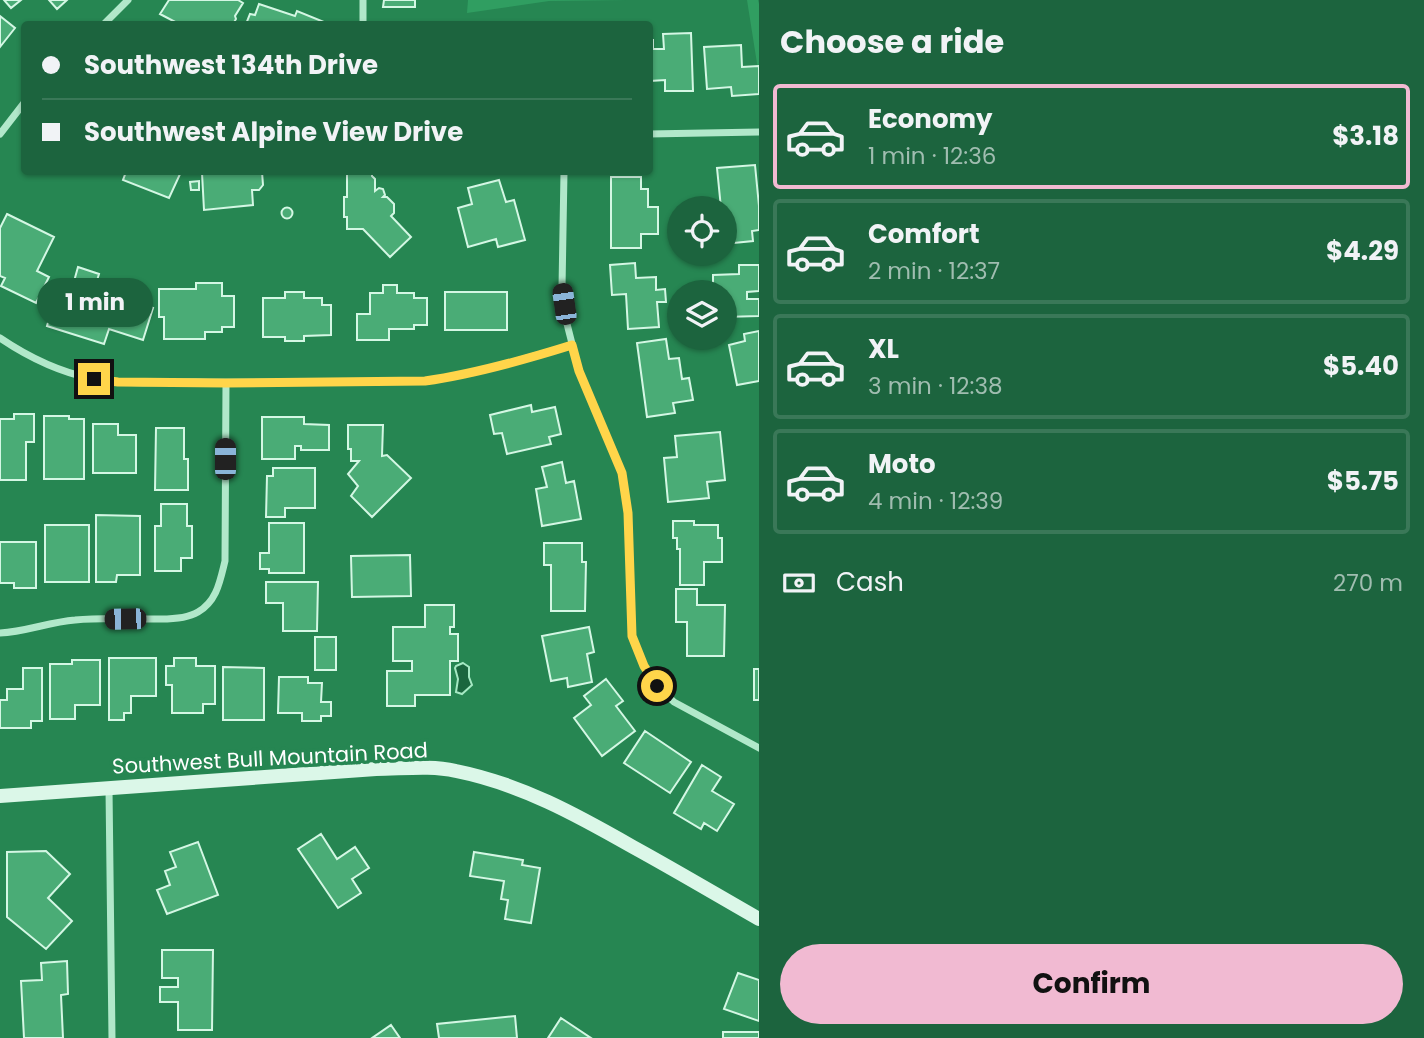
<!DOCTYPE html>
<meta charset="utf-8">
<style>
:root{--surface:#1c643e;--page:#256a45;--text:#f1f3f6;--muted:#a0bdb0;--line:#3a7858;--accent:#f1bad2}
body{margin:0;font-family:Poppins,sans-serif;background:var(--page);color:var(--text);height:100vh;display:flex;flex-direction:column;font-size:26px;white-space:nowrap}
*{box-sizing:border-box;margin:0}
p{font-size:23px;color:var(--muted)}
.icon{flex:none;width:38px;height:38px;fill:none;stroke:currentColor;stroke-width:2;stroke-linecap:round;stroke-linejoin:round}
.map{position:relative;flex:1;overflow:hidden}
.drawer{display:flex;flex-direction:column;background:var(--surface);width:665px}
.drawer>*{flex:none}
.guide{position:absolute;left:21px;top:21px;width:632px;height:154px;border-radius:7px;box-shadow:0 2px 5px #0004;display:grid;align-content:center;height:154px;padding:0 21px;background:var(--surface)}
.tools{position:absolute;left:667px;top:196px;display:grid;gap:14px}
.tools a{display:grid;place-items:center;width:70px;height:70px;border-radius:50%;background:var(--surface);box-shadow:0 2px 5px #0004;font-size:35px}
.end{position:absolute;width:32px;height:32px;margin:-16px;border:9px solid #ffd54a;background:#111;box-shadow:0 0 0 4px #111}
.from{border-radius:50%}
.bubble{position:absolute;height:49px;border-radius:24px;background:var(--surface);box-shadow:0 2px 5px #0004;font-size:23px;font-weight:700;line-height:49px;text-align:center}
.car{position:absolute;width:21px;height:42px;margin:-21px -10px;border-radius:9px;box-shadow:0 0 5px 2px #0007;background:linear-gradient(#222 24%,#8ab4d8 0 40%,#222 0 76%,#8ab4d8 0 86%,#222 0)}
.guide b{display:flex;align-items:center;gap:24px;height:66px;font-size:26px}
.guide b+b{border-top:2px solid var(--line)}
.guide i{width:18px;height:18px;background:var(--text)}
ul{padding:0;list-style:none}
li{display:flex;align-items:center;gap:21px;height:105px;margin:0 14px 10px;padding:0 7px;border:4px solid var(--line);border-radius:7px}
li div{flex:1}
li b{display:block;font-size:26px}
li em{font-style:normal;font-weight:700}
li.active{border-color:var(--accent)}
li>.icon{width:63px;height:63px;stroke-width:1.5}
h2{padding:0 21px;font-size:32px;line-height:84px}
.pay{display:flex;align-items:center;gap:18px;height:77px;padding:0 21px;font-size:26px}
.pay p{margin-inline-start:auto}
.primary-button{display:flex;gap:14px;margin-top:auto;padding:14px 21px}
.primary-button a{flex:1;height:80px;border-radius:42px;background:var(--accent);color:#111;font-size:28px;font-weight:700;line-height:80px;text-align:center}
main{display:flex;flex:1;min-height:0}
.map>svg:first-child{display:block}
.green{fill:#309e61}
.water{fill:#1a663e;stroke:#a5e9c3;stroke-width:2}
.building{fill:#4aac76;stroke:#d4f7e4;stroke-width:2}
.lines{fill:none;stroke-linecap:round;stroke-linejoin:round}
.minor{stroke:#b1e8ca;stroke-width:7}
.secondary{stroke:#dbf7e8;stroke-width:14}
.route{stroke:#ffd54a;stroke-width:9}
.labels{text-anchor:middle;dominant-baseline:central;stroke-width:7;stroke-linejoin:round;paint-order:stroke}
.street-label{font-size:21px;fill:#fff;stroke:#268652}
</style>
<main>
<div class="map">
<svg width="759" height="1038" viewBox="0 0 759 1038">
<rect width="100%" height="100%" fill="#268652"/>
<path class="green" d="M468 0H627L549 1 467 13Z
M747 0H758L759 4V76Z"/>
<path class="water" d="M463 663 469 667V677L472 685 462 694 456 692 458 679 455 668 456 666Z"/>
<path class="building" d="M4 0H21L11 8Z
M49 0H67L57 9Z
M169 0H238L243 3 235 16 236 19 233 24H195L192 23 191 24H179L160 14Z
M384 0H415V7H383Z
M259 4 295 16 297 11 324 22 323 24H246L250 14 255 15Z
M0 16 15 28 0 47Z
M691 33 693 91H665V80L650 81 649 95V40H653V49H664L663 34Z
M741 45 742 67 759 66V94L732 96 731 87 707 89 704 47Z
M755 165 759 206V230L752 231 753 241 724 244V208H721L717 168Z
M126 172H181L169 198 123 180Z
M225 172H262L263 185 259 190H252L253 205 204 210 202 173Z
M347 172H372V176L375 179V191L379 188 383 189 385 195 383 197H387L394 204V213L391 216 411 237 390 257 363 229H347V217H344V197H347Z
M611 177H641V189H648V207H658V234H641V248H611Z
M499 180 506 202 514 200 525 240 498 247 496 239 468 247 458 208 472 204 468 188Z
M199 181V190H191L190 182Z
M281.5 213a5.5 5.5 0 1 1 11 0a5.5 5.5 0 1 1-11 0Z
M7 214 54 237 37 271 49 277 36 303 1 286 5 278 0 276V228Z
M635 263 636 278 656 277V290L665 289 666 302H657L659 327 628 329 626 294 612 295 610 265Z
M739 265H759V291L747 292V299H759V316L724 317V292H709V284H713V275L739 274Z
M78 267 99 274 93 294 104 297 109 283 123 287 120 297 153 308 143 340 109 329 104 344 47 326 58 288 71 292Z
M196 283H222V296H234V327H222V332H205V339H164V317H159V289H196Z
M383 285H397V293H414V298H427V325H414V329H389V340H357V314H370V293H383Z
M285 292H304V298H322V305H331V335L304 336V341H285V337H263V298H285Z
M445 292H507V330H445Z
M759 331V381L737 385 729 345 745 341 744 334Z
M666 339 669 359 679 358 682 379 689 378 693 400 673 403 675 413 647 417 637 343Z
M531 405 532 412 555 407 561 434 549 437 551 444 507 454 502 433 494 434 490 415Z
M14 414H34V442H26V480H0V419H14Z
M44 416H69V419H84V479H44Z
M262 417H304V424L329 425V450H301V446H295V459H262Z
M93 424H118V435H136V473H93Z
M348 425H383L382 456 387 455 411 478 372 517 351 496 358 486 348 474 359 461H351V449H348Z
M156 428H184V459H188V490H155Z
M720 432 725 480 707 482 709 498 668 502 664 458 677 457 675 436Z
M562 462 566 483 574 481 581 519 542 526 536 489 547 487 542 467Z
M273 468H315V508H285V517H266L267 476H273Z
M161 504H187V526H192V558H181V571H155V526H161Z
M96 515 140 516V575H117L116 582H96Z
M673 521H694V525H718V538H722V562H704V585H680V549H677V538H673Z
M269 523H304V573H269V569H260V553H269Z
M45 525H89V582H45Z
M0 542H36V588H14V583H0Z
M544 543H582V562H586L585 611H551V565H544Z
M410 555 411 596 352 597 351 556Z
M266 582H318L317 631H283V603H266Z
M676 589H697V605H725L724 656H687V622H676Z
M425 605H454V627H450V634H458V661H450V695H415V706H387V671H412V661H393V627H425Z
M589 627 594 652 587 654 592 682 568 687 567 678 551 681 542 636Z
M315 637H336V670H315Z
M109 658H156V696H131V713H124V720H109Z
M174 658H196V666H215V704H203V713H172V685H166V666H174Z
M72 660H100V705H75V719H50V664H72Z
M223 667 264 668V720H223Z
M23 668H42V721H31V728H0V700H7V689H23Z
M754 669H759V700H754Z
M279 677H308V683H322L321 702H331V716H321V721H302V713H278Z
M606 679 623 701 616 706 635 731 602 756 574 718 591 705 584 696Z
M645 731 691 762 670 793 624 763Z
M702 765 721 777 712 791 734 804 717 831 704 823 701 829 674 813Z
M321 834 337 859 355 847 369 868 352 879 361 893 338 908 298 849Z
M198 842 218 895 167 914 157 890 170 885 165 871 176 867 170 852Z
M46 851 70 874 48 898 72 921 46 949 7 917V852Z
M474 852 523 860 522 865 540 868 531 923 505 919 508 900 501 899 504 881 470 876Z
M162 950H213L212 1030H178V1002H160V987H178V978H162Z
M67 961 68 994 61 995 63 1038H24L21 981 42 980 41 963Z
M738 973 759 980V1021L724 1009Z
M515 1016 517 1038H439L437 1024Z
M561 1018 591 1038H548Z
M391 1025 400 1038H372Z
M723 1032H759V1038H723Z"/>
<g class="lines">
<path class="minor" d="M363 0V24
M104 24 128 0
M0 134 24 103
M649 134 759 132
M564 172 562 288 566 320 579 371 622 473 628 513 632 636 644 666 657 686 674 702 759 748
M0 338C28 357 59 372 93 379 126 385 161 382 195 382 272 383 349 382 425 381 475 374 524 359 572 345
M0 633C25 632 49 622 75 620 103 617 133 619 161 619 173 619 188 618 198 612 217 601 220 581 225 561L226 383
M109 789 112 1038"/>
<path class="secondary" d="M0 796 376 769C402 769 430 765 456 771 521 784 577 815 633 847 675 870 717 895 759 919"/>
</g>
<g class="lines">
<path class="route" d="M94 379 118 382 226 383 425 381C475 374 524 360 572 345L579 371 622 473 628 513 632 636 644 666 657 686"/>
</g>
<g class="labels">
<g class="street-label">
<text transform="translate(270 758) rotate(-3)">Southwest Bull Mountain Road</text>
</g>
</g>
</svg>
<div class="tools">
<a><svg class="icon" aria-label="locate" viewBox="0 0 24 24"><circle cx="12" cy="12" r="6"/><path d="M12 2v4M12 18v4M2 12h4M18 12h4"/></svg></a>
<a><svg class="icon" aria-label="layers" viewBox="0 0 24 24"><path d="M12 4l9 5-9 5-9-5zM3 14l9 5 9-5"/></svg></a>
</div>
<i class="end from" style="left:657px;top:686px"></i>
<i class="end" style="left:94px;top:379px"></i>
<div class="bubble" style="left:37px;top:278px;width:116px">1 min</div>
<i class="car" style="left:564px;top:304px;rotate:352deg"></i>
<i class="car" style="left:225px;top:459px;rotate:0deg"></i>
<i class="car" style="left:125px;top:619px;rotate:269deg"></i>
<div class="guide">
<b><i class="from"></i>Southwest 134th Drive</b>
<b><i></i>Southwest Alpine View Drive</b>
</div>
</div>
<section class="drawer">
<h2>Choose a ride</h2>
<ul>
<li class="active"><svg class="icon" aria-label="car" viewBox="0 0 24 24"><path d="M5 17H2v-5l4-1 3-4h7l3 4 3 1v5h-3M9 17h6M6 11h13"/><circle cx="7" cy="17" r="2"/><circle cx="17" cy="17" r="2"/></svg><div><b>Economy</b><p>1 min · 12:36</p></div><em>$3.18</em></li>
<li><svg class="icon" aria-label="car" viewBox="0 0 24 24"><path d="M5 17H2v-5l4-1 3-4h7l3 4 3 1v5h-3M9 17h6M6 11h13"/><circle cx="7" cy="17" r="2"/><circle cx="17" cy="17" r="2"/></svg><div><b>Comfort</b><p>2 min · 12:37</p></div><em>$4.29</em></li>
<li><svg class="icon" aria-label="car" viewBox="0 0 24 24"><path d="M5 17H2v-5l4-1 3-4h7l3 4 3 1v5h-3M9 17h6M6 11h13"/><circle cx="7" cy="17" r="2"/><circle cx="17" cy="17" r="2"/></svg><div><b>XL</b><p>3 min · 12:38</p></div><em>$5.40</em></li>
<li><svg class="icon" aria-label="car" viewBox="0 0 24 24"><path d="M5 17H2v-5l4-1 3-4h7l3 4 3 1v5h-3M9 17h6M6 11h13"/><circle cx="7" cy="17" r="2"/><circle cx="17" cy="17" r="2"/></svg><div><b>Moto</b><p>4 min · 12:39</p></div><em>$5.75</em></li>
</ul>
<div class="pay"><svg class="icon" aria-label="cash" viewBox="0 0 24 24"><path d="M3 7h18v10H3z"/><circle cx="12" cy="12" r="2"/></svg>Cash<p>270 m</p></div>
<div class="primary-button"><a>Confirm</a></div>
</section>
</main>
